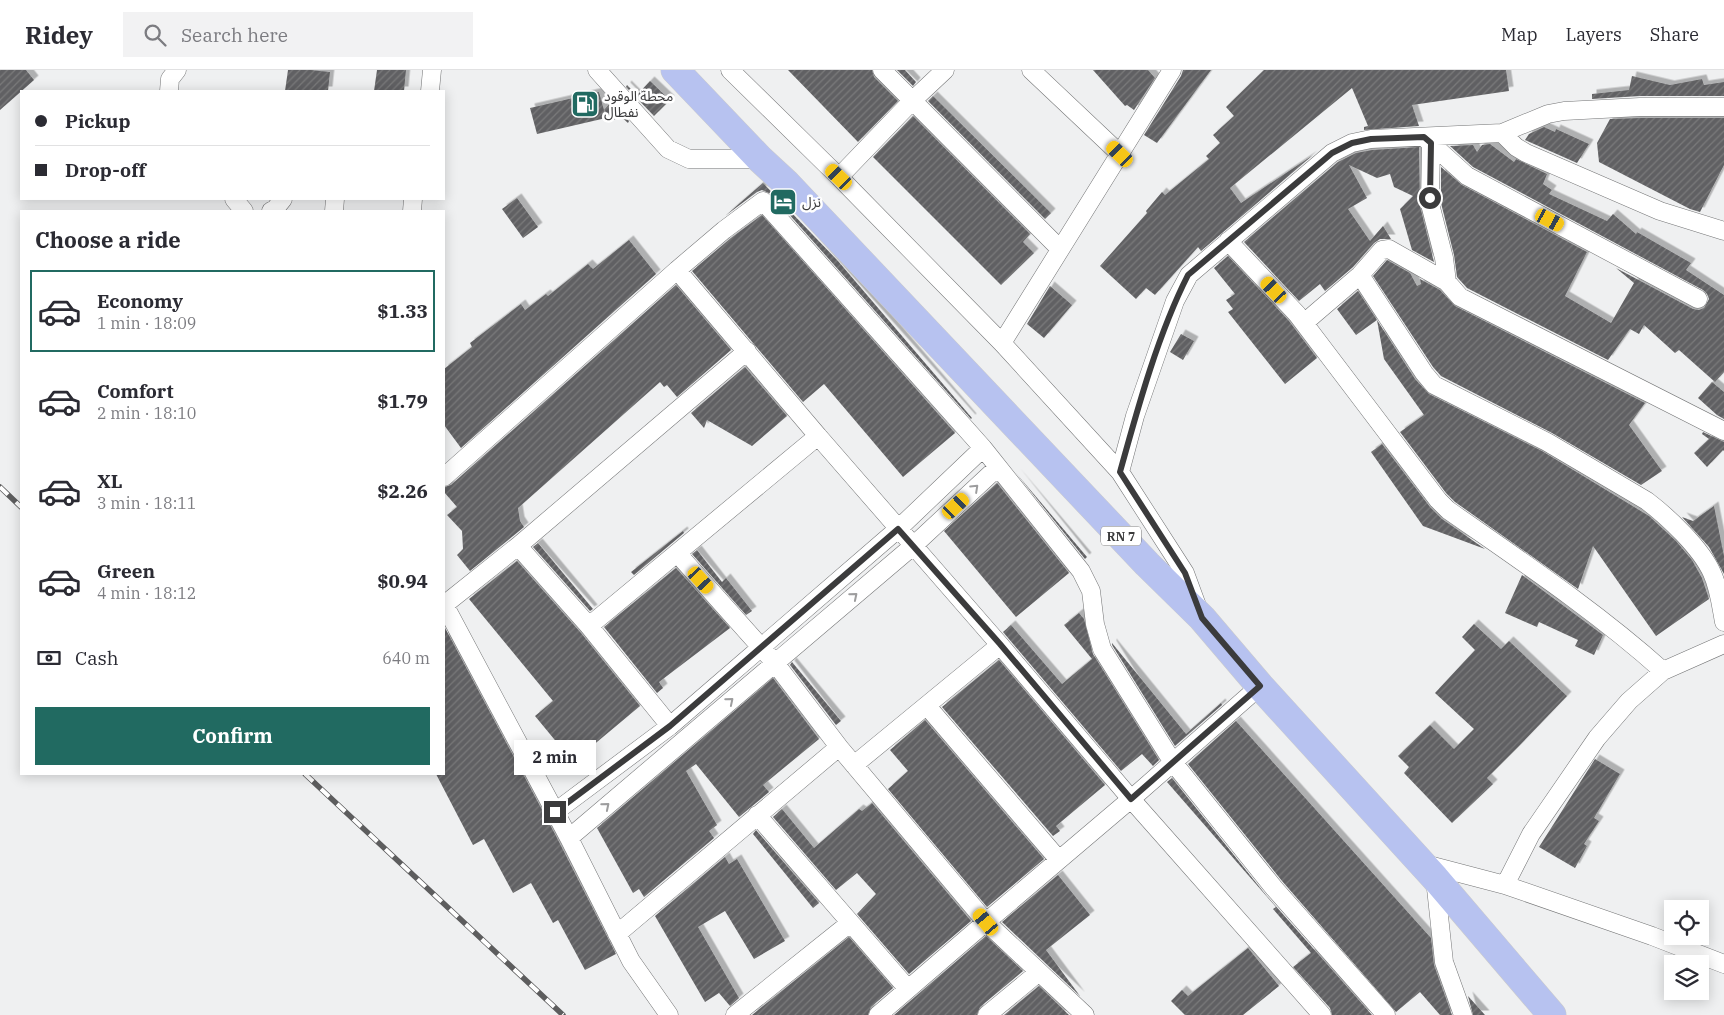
<!DOCTYPE html>
<meta charset="utf-8">
<style>
:root{--surface:#fff;--page:#f2f2f3;--text:#2b2b33;--muted:#7c7c81;--line:#e1e1e2;--accent:#216a61}
body{margin:0;font-family:"IBM Plex Serif","Noto Sans Arabic",serif;background:var(--page);color:var(--text);height:100vh;display:flex;flex-direction:column;font-size:19px;white-space:nowrap}
*{box-sizing:border-box;margin:0}
p{font-size:16px;color:var(--muted)}
.icon{flex:none;width:28px;height:28px;fill:none;stroke:currentColor;stroke-width:2;stroke-linecap:round;stroke-linejoin:round}
.map{position:relative;flex:1;overflow:hidden}
.side{position:absolute;left:20px;top:140px;width:425px;height:565px;display:flex;flex-direction:column;background:var(--surface);border-radius:0px;box-shadow:0 2px 12px #0003}
.side>*{flex:none}
.hud{position:absolute;left:20px;top:20px;width:425px;height:110px;border-radius:0px;box-shadow:0 2px 12px #0003;display:grid;align-content:center;height:110px;padding:0 15px;background:var(--surface)}
.fabs{position:absolute;left:1664px;top:830px;display:grid;gap:10px}
.fabs a{display:grid;place-items:center;width:45px;height:45px;border-radius:0px;background:var(--surface);box-shadow:0 2px 12px #0003;font-size:25px}
.end{position:absolute;width:22px;height:22px;margin:-11px;border:6px solid #3b3b3c;background:#fff;box-shadow:0 0 0 2px #fff}
.from{border-radius:50%}
.bubble{position:absolute;height:35px;border-radius:0px;background:var(--surface);box-shadow:0 2px 12px #0003;font-size:16px;font-weight:700;line-height:35px;text-align:center}
.car{position:absolute;width:15px;height:30px;margin:-15px -8px;border-radius:6px;box-shadow:0 0 4px 1px #0007;background:linear-gradient(#f5c518 24%,#345 0 40%,#f5c518 0 76%,#345 0 86%,#f5c518 0)}
.hud b{display:flex;align-items:center;gap:18px;height:48px;font-size:19px}
.hud b+b{border-top:1px solid var(--line)}
.hud i{width:12px;height:12px;background:var(--text)}
ul{padding:0;list-style:none}
li{display:flex;align-items:center;gap:15px;height:82px;margin:0 10px 8px;padding:0 5px;border:2px solid transparent;border-radius:0px}
li div{flex:1}
li b{display:block;font-size:19px}
li em{font-style:normal;font-weight:700}
li.active{border-color:var(--accent)}
li>.icon{width:45px;height:45px;stroke-width:1.5}
h2{padding:0 15px;font-size:22px;line-height:60px}
.pay{display:flex;align-items:center;gap:12px;height:55px;padding:0 15px;font-size:19px}
.pay p{margin-inline-start:auto}
.cta{display:flex;gap:10px;margin-top:auto;padding:10px 15px}
.cta a{flex:1;height:58px;border-radius:0px;background:var(--accent);color:#fff;font-size:20px;font-weight:700;line-height:58px;text-align:center}
header{display:flex;align-items:center;gap:30px;box-sizing:border-box;height:70px;padding:0 25px;background:var(--surface);border-bottom:1px solid var(--line)}
header strong{font-size:24px}
nav{display:flex;gap:28px;margin-inline-start:auto;font-size:18px}
.search{width:350px;height:45px;background:var(--page);display:flex;align-items:center;gap:12px;box-sizing:border-box;padding:0 18px;border-radius:0px;color:var(--muted);font-size:19px}
.map>svg:first-child{display:block}
.building{fill:url(#building-hatch);filter:url(#shadow)}
.lines{fill:none;stroke-linecap:round;stroke-linejoin:round}
.street-casing{stroke:#747576;stroke-width:19}
.primary-casing{stroke:#ccc;stroke-width:29}
.street{stroke:#fff;stroke-width:18}
.primary{stroke:#b7c2f0;stroke-width:28}
.rail-casing{stroke:#5d5d5e;stroke-width:5.5}
.rail{stroke:#fff;stroke-width:4;stroke-dasharray:11;stroke-linecap:butt}
.oneway{stroke:#9d9d9e}
.route{stroke:#3b3b3c;stroke-width:6}
.labels{text-anchor:middle;dominant-baseline:central;stroke-width:5;stroke-linejoin:round;paint-order:stroke}
.shield{fill:#fff;stroke:#767676;stroke-width:1}
.shield-label{font-size:12px;font-weight:bold;fill:#3b3b3c}
.poi-label{font-size:14px;fill:#3b3b3c;stroke:#fff;text-anchor:start}
</style>
<header>
<strong>Ridey</strong>
<div class="search"><svg class="icon" aria-label="search" viewBox="0 0 24 24"><circle cx="10" cy="10" r="6"/><path d="M15 15l6 6"/></svg>Search here</div>
<nav><a>Map</a><a>Layers</a><a>Share</a></nav>
</header>
<div class="map">
<svg width="1724" height="945" viewBox="0 0 1724 945">
<defs>
<pattern id="building-hatch" width="6" height="6" patternUnits="userSpaceOnUse" patternTransform="scale(1.25)"><rect width="6" height="6" fill="#616163"/><path d="M-1 1l2-2M0 6l6-6M5 7l2-2" fill="none" stroke="#7a7a7b"/></pattern>
<filter id="shadow"><feDropShadow dx="4.5" dy="-4.5" stdDeviation="0" flood-color="#0004"/></filter>
</defs>
<rect width="100%" height="100%" fill="#eff0f1"/>
<path class="building" d="M0 0H26L34 10 0 40Z
M288 0H311L330 2 328 21H285Z
M377 0H406L404 21H374Z
M788 0H872L874 7 898 31 858 72Z
M897 0H905L916 12 913 16Z
M1093 0H1148L1155 8 1134 40 1127 35 1125 36Z
M1183 0H1211L1157 73 1144 65 1181 6Z
M1264 0H1506L1509 21 1412 35 1419 56 1364 60V57L1368 56 1352 18 1230 118 1241 133 1313 85 1201 181 1198 177 1155 225 1146 218 1136 229 1100 196 1147 143 1146 141 1162 122 1165 125 1209 89 1206 86 1220 73 1213 65 1234 46 1226 37Z
M1632 6 1670 15 1702 9 1704 15 1724 12V26H1640L1592 29V24L1629 20Z
M650 11 670 30 654 46 626 17 627 15 637 25Z
M599 22 604 40 611 32 629 51 628 53 619 45 614 50 604 40 606 48 537 64 530 38Z
M933 26 1051 143 1045 149 928 31Z
M913 46 1030 164 1023 172 1034 183 1001 215 873 87Z
M1640 48H1724V95L1700 142 1690 139 1599 92 1597 73 1610 49Z
M1544 57 1555 62 1556 59 1589 74 1577 93 1525 70 1529 64Z
M1490 74 1514 92 1516 89 1547 104 1543 114 1552 120 1549 124 1607 151 1613 144 1636 164 1637 162 1691 193 1686 200 1724 225V302L1715 312 1679 280 1675 283 1644 255 1639 264 1630 259 1608 290 1467 218 1457 207 1454 185 1441 133V97L1462 115 1587 182 1565 226 1611 253 1634 213 1616 198 1693 239 1699 240 1704 238 1709 229 1707 224 1703 220 1473 97 1450 76 1473 75 1477 82 1482 75Z
M1419 77 1420 136 1434 192 1412 180 1400 139 1413 126 1394 117 1390 104 1377 108 1349 95 1367 128 1348 139 1370 171 1383 156 1391 169H1380L1374 173 1353 197 1325 221 1320 214 1299 231 1244 172 1338 92 1356 83 1372 80Z
M763 113 838 191 972 348 971 349 771 124 762 120 757 122 725 146Z
M517 128 538 157 523 168 502 139Z
M762 145 955 363 903 407 824 314 803 332 692 201 731 168Z
M629 170 656 204 461 378 444 355V299L472 277 470 273 521 234 525 240 546 224 548 226 588 194 593 199Z
M1228 186 1289 251 1317 288 1285 314 1228 242 1233 239 1226 230 1235 224 1214 198Z
M1387 190 1410 203 1417 216 1421 214 1420 209 1440 220 1455 236 1645 333 1629 355 1662 401 1641 415 1552 363 1441 306 1433 297 1373 206Z
M676 215 731 280 677 327 667 315 664 317 660 312 518 438 520 451 524 457 470 501 457 485 463 479 462 461 447 445 457 437 444 422V417L451 415Z
M1050 216 1072 235 1044 268 1027 254Z
M1358 221 1377 250 1356 265 1337 239Z
M1377 250 1415 309 1429 324 1542 381 1649 446 1676 471 1692 490 1702 508 1709 529 1656 566 1593 476 1578 519 1455 432 1446 423 1400 362 1424 345 1384 289Z
M1181 264 1194 271 1183 290 1170 282Z
M745 297 787 346 752 376 707 350 704 358 691 343Z
M1712 312 1724 322V349L1717 345 1698 328Z
M1703 362 1724 372V381L1723 380 1707 397 1694 383 1709 369 1702 364Z
M1382 374 1430 437 1442 449 1485 479 1423 456 1371 382Z
M1016 403 1087 487 1085 489 1081 484Z
M997 413 1069 503 1016 547 944 461Z
M1714 436 1724 486V504L1709 477 1682 447 1693 451Z
M683 461 684 463 634 505 631 502Z
M538 473 593 539 590 541 533 477Z
M697 480 722 512 726 508 752 541 746 545 692 484Z
M517 491 581 563 640 636 573 692 535 646 553 631 469 529Z
M676 498 730 558 659 612 663 618 657 623 604 557Z
M1522 505 1603 565 1594 585 1575 576 1578 570 1539 552 1537 557 1505 543Z
M1079 543 1084 549 1093 584 1159 690 1153 696 1142 684 1121 701 1003 562 1011 555 1062 614 1092 589 1064 555Z
M1474 554 1501 579 1509 571 1567 626 1518 677 1487 708 1493 714 1452 753 1404 703 1409 697 1398 686 1430 655 1454 679 1474 659 1435 623 1475 580 1462 567Z
M444 556 555 764 616 884 585 900 558 850 553 853 531 813 513 823 484 769 473 775 436 704H444Z
M1112 573 1186 664 1221 633 1222 635 1175 676 1112 575Z
M999 590 1105 715 1056 756 1060 761 1053 766 942 637Z
M792 592 841 651 836 655 790 595Z
M773 608 819 669 763 715 769 722 739 747 696 694 686 701 717 755 709 761 714 768 644 827 639 819 633 823 597 758Z
M925 650 1044 789 987 837 888 719 908 701 890 680Z
M1236 651 1431 868 1434 895 1452 945H1440L1420 922 1396 942 1282 811 1188 694Z
M1595 689 1620 704 1594 748 1599 751 1584 774 1587 776 1575 798 1539 777Z
M1172 708 1266 825 1372 945H1332L1330 938 1293 897 1311 883 1273 839 1276 837 1167 712Z
M872 733 971 851 909 904 857 844 876 824 857 803 836 820 773 747 782 739 814 778 859 739 862 741Z
M756 760 819 833 813 838 753 764Z
M725 787 729 794 737 789 785 871 754 889 725 841 698 857 739 928 730 936 719 923 705 932 655 846Z
M1058 805 1090 845 1046 880 1080 926 1002 852Z
M986 866 1023 901 980 937 977 945H894Z
M849 867 893 918 871 937 868 945H752Z
M1248 878 1279 916 1243 945H1185L1171 931 1182 920 1188 926Z
M1039 916 1069 945H1004Z
M1468 926 1485 945H1473Z"/>
<g class="lines">
<g class="street-casing">
<path id="street" d="M597 0 668 79 689 89H760
M730 0 839 107 913 30 945 0
M882 0 1060 179
M1031 0 1120 84
M169 21 170 9 177 0
M430 21 432 0
M1502 63 1516 77 1526 83 1660 141 1724 161
M1426 69 1467 106 1698 229
M1431 73 1430 134 1444 188 1447 212 1460 227 1724 361
M839 107 1002 273 1172 0
M234 129 244 141
M271 141 275 139 283 129
M334 141 335 129
M412 141 413 129
M1228 171 1297 244 1438 430 1448 440C1521 491 1596 541 1663 601
M677 200 724 160 763 131 983 378 1073 491 1081 501 1091 521 1095 554 1102 579 1172 691 1274 818 1386 945
M1360 205 1424 303 1434 315 1547 372 1647 431C1668 447 1701 478 1712 503 1719 518 1721 536 1724 552
M1304 253 1360 205 1382 180 1389 179 1447 212
M1002 273 1120 402
M818 366 1000 575 1131 729 1322 945
M444 407 677 200 818 366 589 556 518 476 747 281
M677 483 775 593 839 677 986 852 878 945
M444 534 569 768 631 891 669 945
M444 535 518 476
M1199 541 1185 503 1120 402 1135 346 1175 231 1189 205 1332 83 1352 73 1371 69 1502 63 1548 44 1564 41 1640 37H1724
M589 556 670 656
M927 636 1059 790
M854 695 1000 575
M555 742 670 656 898 459 983 378
M757 745 908 919
M569 768 913 476 998 397
M1425 794 1505 815 1652 866 1724 894
M1435 809 1444 892 1463 945
M1505 815 1531 764 1597 668 1629 631 1663 601 1724 574
M617 864 839 677
M735 945 850 853
M987 945 1039 902
M1085 945 986 852 1138 723 1260 616"/>
</g>
<g class="primary-casing">
<path id="primary" d="M675 0 760 89 786 113 1147 494 1202 548 1260 616 1435 808 1552 945"/>
</g>
<use href="#street" class="street"/>
<use href="#primary" class="primary"/>
<g class="rail-casing">
<path id="rail" d="M0 417 21 437
M305 704 563 945"/>
</g>
<use href="#rail" class="rail"/>
</g>
<defs><path id="oneway-chevron" d="M-2-3.5L2.5 0L-2 3.5" fill="none" stroke-width="1.6" stroke-linecap="round" stroke-linejoin="round" transform="scale(1.25)"/></defs>
<g class="oneway">
<use href="#oneway-chevron" transform="translate(975 418) rotate(-43)"/>
<use href="#oneway-chevron" transform="translate(854 526) rotate(-40)"/>
<use href="#oneway-chevron" transform="translate(730 631) rotate(-40)"/>
<use href="#oneway-chevron" transform="translate(606 736) rotate(-40)"/>
</g>
<g class="lines">
<path class="route" d="M555 742 670 656 898 459 1000 574 1131 729 1260 616 1202 548 1185 503 1120 402C1138 337 1158 264 1188 205L1332 83 1352 73 1371 69 1424 67 1431 73 1430 128"/>
</g>
<defs>
<g id="fuel-square" transform="scale(1.4375)"><rect x="-9" y="-9" width="18" height="18" rx="4" fill="#216a61" stroke="#fff"/><path d="M-5.5-6h7V0h2V4h1.3V-2.5L3-4.5l.8-.8L6-3V5H2.5V1h-1V6h-7ZM-4.2-4.7v3.2H.2V-4.7Z" fill="#fff"/></g>
<g id="hotel-square" transform="scale(1.4375)"><rect x="-9" y="-9" width="18" height="18" rx="4" fill="#216a61" stroke="#fff"/><path d="M-6-4.5h1.5V1H6V5H4.5V3h-9V5H-6ZM-4 0a1.8 1.8 0 1 1 3.6 0ZM.5 0V-2.5h3Q6-2.5 6 0Z" fill="#fff"/></g>
</defs>
<g fill-rule="evenodd">
<use href="#fuel-square" x="585" y="34"/>
<use href="#hotel-square" x="783" y="132"/>
</g>
<g class="labels">
<rect class="shield" x="1101" y="456.5" width="40" height="19" rx="4"/>
<g class="shield-label">
<text x="1121" y="466">RN 7</text>
</g>
<g class="poi-label">
<text x="604" y="26">محطة الوقود<tspan x="604" dy="16">نفطال</tspan></text>
<text x="802" y="132">نزل</text>
</g>
</g>
</svg>
<div class="fabs">
<a><svg class="icon" aria-label="locate" viewBox="0 0 24 24"><circle cx="12" cy="12" r="6"/><path d="M12 2v4M12 18v4M2 12h4M18 12h4"/></svg></a>
<a><svg class="icon" aria-label="layers" viewBox="0 0 24 24"><path d="M12 4l9 5-9 5-9-5zM3 14l9 5 9-5"/></svg></a>
</div>
<i class="end from" style="left:1430px;top:128px"></i>
<i class="end" style="left:555px;top:742px"></i>
<div class="bubble" style="left:514px;top:670px;width:82px">2 min</div>
<i class="car" style="left:1120px;top:84px;rotate:314deg"></i>
<i class="car" style="left:839px;top:107px;rotate:314deg"></i>
<i class="car" style="left:1550px;top:150px;rotate:118deg"></i>
<i class="car" style="left:1274px;top:220px;rotate:317deg"></i>
<i class="car" style="left:956px;top:436px;rotate:47deg"></i>
<i class="car" style="left:701px;top:510px;rotate:138deg"></i>
<i class="car" style="left:986px;top:852px;rotate:320deg"></i>
<div class="hud">
<b><i class="from"></i>Pickup</b>
<b><i></i>Drop-off</b>
</div>
<section class="side">
<h2>Choose a ride</h2>
<ul>
<li class="active"><svg class="icon" aria-label="car" viewBox="0 0 24 24"><path d="M5 17H2v-5l4-1 3-4h7l3 4 3 1v5h-3M9 17h6M6 11h13"/><circle cx="7" cy="17" r="2"/><circle cx="17" cy="17" r="2"/></svg><div><b>Economy</b><p>1 min · 18:09</p></div><em>$1.33</em></li>
<li><svg class="icon" aria-label="car" viewBox="0 0 24 24"><path d="M5 17H2v-5l4-1 3-4h7l3 4 3 1v5h-3M9 17h6M6 11h13"/><circle cx="7" cy="17" r="2"/><circle cx="17" cy="17" r="2"/></svg><div><b>Comfort</b><p>2 min · 18:10</p></div><em>$1.79</em></li>
<li><svg class="icon" aria-label="car" viewBox="0 0 24 24"><path d="M5 17H2v-5l4-1 3-4h7l3 4 3 1v5h-3M9 17h6M6 11h13"/><circle cx="7" cy="17" r="2"/><circle cx="17" cy="17" r="2"/></svg><div><b>XL</b><p>3 min · 18:11</p></div><em>$2.26</em></li>
<li><svg class="icon" aria-label="car" viewBox="0 0 24 24"><path d="M5 17H2v-5l4-1 3-4h7l3 4 3 1v5h-3M9 17h6M6 11h13"/><circle cx="7" cy="17" r="2"/><circle cx="17" cy="17" r="2"/></svg><div><b>Green</b><p>4 min · 18:12</p></div><em>$0.94</em></li>
</ul>
<div class="pay"><svg class="icon" aria-label="cash" viewBox="0 0 24 24"><path d="M3 7h18v10H3z"/><circle cx="12" cy="12" r="2"/></svg>Cash<p>640 m</p></div>
<div class="cta"><a>Confirm</a></div>
</section>
</div>
